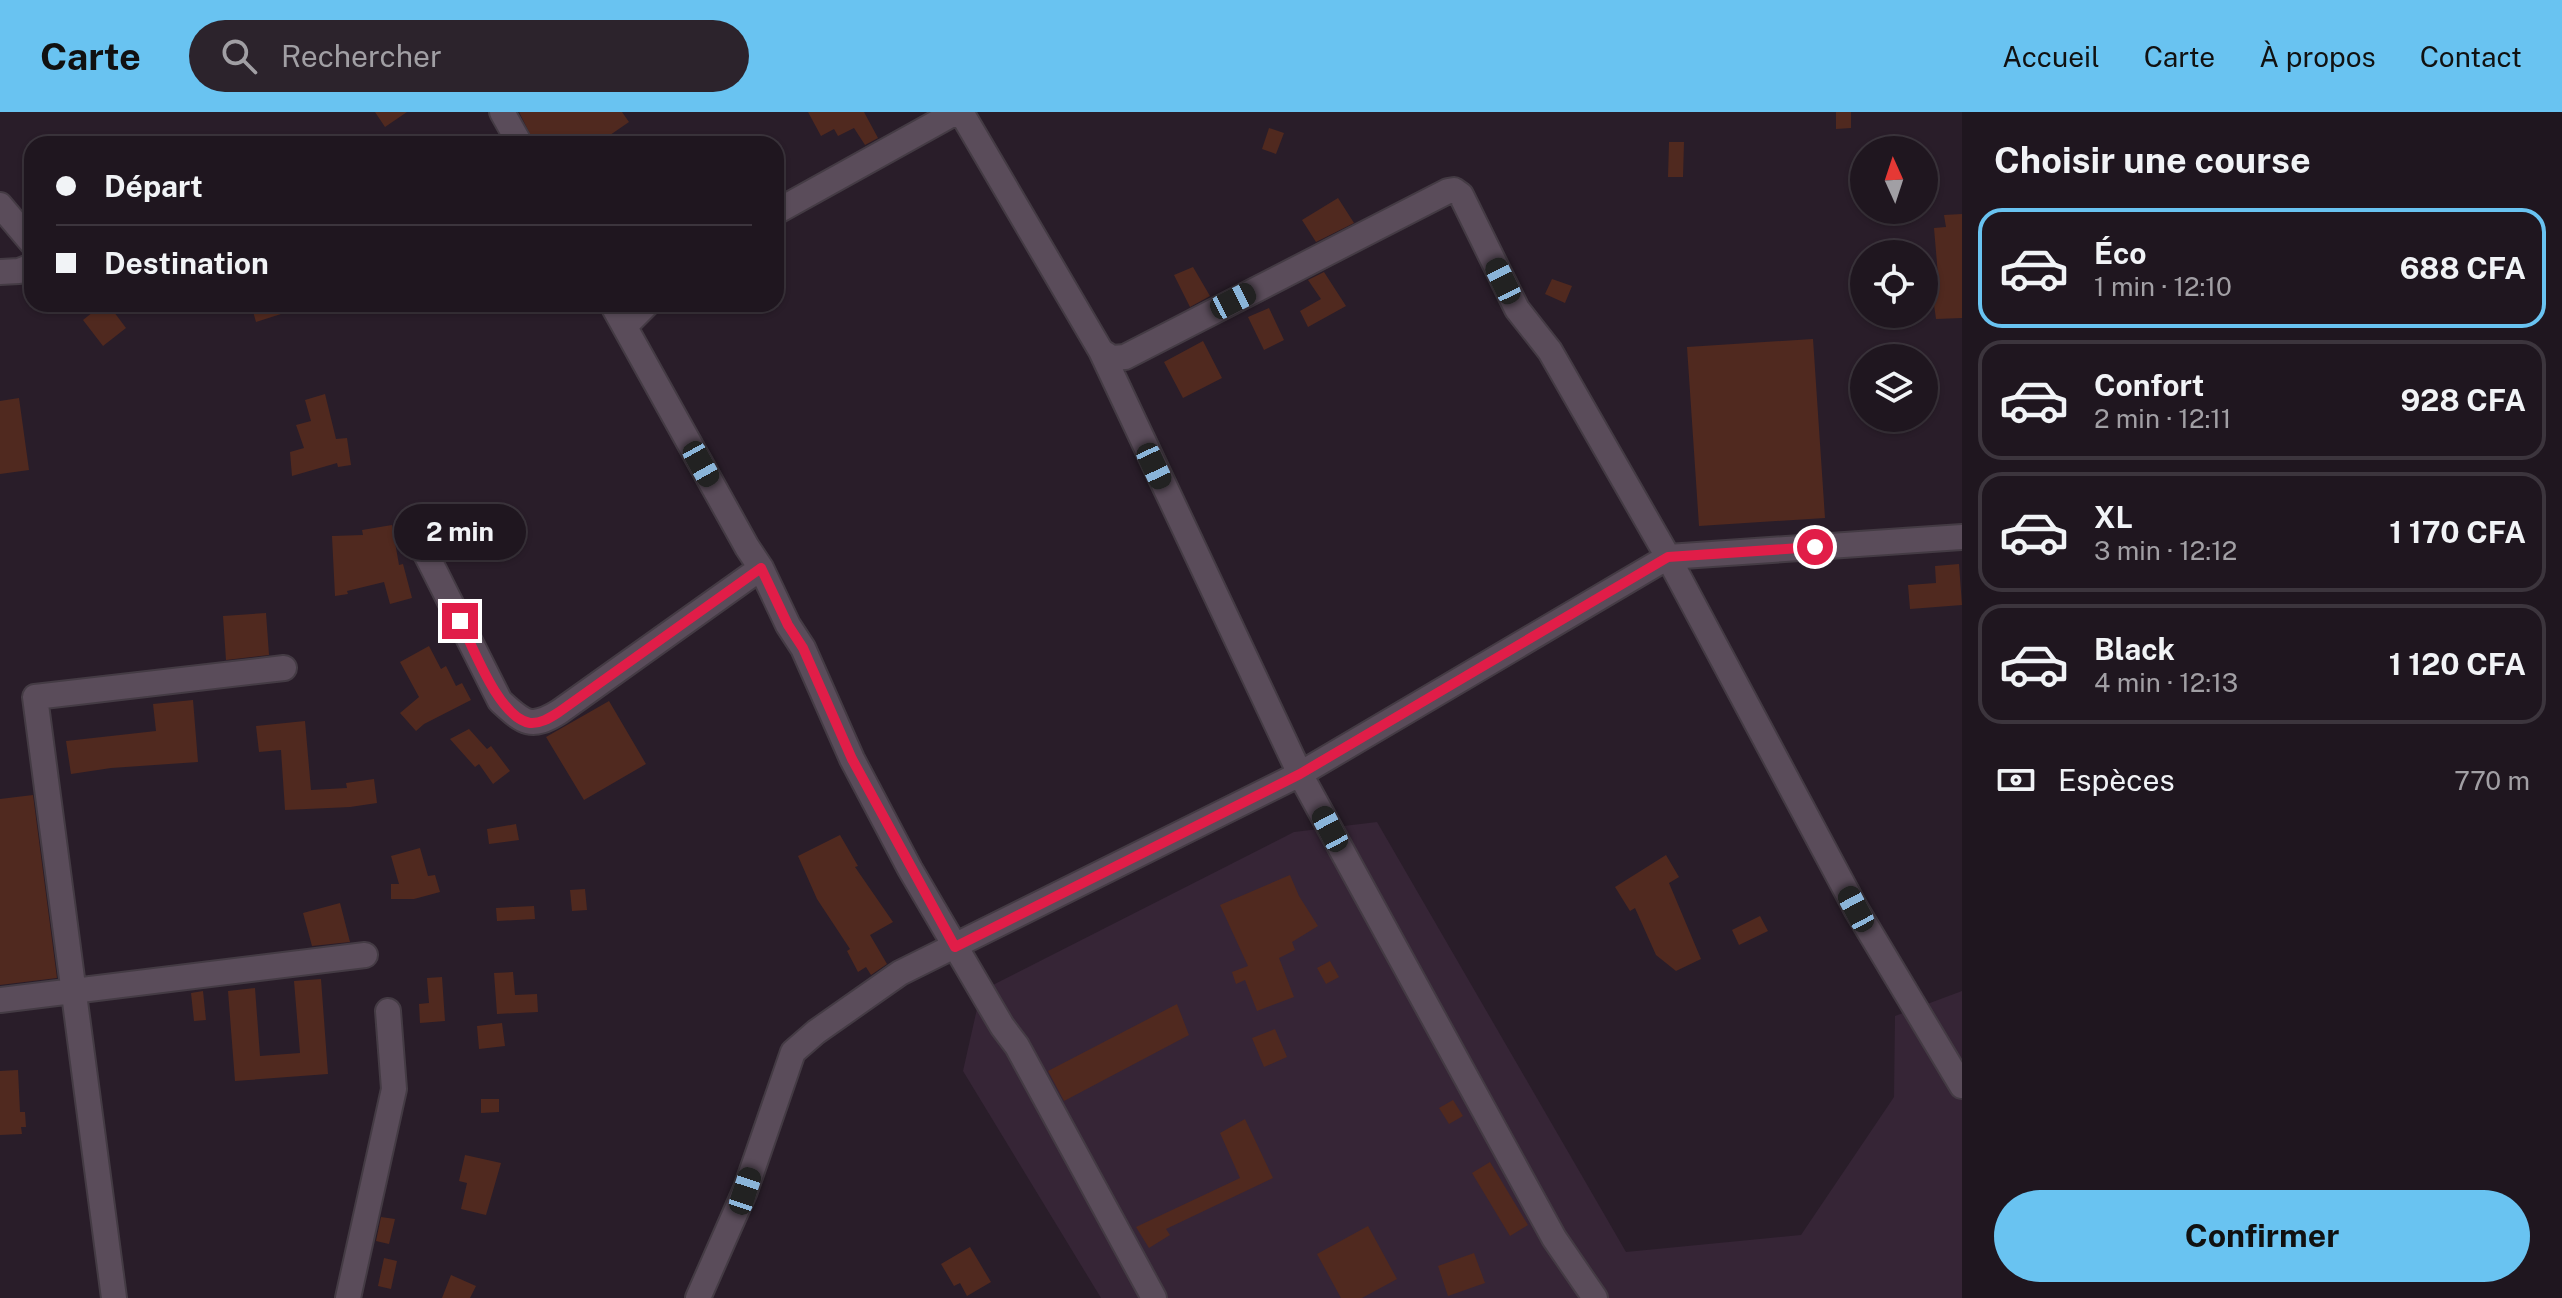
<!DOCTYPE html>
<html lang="fr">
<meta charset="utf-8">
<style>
:root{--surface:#1f161f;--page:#2c232c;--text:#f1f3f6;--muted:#a19fa4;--line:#3c353d;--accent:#69c3f1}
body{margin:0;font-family:"Public Sans",sans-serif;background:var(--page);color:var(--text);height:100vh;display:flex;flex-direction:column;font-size:30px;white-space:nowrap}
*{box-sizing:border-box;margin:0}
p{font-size:26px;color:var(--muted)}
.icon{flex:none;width:44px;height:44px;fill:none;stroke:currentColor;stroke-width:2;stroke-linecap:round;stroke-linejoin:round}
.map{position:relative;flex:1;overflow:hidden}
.side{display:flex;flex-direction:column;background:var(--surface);width:600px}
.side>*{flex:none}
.hud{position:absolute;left:24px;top:24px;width:760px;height:176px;border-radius:24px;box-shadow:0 2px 6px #0004,0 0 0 2px var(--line);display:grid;align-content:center;height:176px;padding:0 32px;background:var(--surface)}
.needle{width:52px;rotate:357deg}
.fabs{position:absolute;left:1850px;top:24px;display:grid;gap:16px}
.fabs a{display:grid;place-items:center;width:88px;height:88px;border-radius:50%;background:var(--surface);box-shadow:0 2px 6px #0004,0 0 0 2px var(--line);font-size:40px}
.end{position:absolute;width:36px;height:36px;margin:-18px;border:10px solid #e11d48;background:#fff;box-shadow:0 0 0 4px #fff}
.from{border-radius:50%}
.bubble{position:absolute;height:56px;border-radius:28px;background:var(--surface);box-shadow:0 2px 6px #0004,0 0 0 2px var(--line);font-size:26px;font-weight:700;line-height:56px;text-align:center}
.car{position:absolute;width:24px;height:48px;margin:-24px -12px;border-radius:10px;box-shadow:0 0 6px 2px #0007;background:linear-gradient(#222 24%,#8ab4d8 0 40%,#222 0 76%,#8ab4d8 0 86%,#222 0)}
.hud b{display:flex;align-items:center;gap:28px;height:76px;font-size:30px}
.hud b+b{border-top:2px solid var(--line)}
.hud i{width:20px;height:20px;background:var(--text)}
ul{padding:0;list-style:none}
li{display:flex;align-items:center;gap:24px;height:120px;margin:0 16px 12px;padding:0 16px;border:4px solid var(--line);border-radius:24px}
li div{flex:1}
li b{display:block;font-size:30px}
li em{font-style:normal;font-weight:700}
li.on{border-color:var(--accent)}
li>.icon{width:72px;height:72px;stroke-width:1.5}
h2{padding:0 32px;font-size:36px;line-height:96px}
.pay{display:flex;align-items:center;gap:20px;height:88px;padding:0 32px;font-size:30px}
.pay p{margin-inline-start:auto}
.action{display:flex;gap:16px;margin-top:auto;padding:16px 32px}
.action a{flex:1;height:92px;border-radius:48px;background:var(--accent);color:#111;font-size:32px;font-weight:700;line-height:92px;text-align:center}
header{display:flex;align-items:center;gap:48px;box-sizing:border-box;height:112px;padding:0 40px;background:var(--accent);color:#111}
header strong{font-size:38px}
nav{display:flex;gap:44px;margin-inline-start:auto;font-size:28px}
.search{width:560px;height:72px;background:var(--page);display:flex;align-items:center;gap:20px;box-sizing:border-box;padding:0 28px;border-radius:44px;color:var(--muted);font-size:30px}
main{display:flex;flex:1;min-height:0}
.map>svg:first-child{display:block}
.built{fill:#362536}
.building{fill:#50291f}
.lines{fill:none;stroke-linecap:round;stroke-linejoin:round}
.minor-casing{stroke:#443b44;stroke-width:28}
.minor{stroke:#5a4c5a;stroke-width:24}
.route{stroke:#e11d48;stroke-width:10}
</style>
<header>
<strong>Carte</strong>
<div class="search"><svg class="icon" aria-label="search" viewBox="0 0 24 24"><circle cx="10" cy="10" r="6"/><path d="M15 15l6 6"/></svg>Rechercher</div>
<nav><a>Accueil</a><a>Carte</a><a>À propos</a><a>Contact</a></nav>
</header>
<main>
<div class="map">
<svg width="1962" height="1186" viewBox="0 0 1962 1186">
<rect width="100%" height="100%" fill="#291d29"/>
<path class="built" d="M1377 710 1626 1140 1801 1123 1894 985 1895 904 1962 879V1186H1101L963 959 981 879 1294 720Z"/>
<path class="building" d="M375 0H407L385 15Z
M519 0H622L629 10 597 32H535Z
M808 0H864L878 26 865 33 854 16 838 24 834 17 821 24Z
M1836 0H1851V16L1836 17Z
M1269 16 1284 21 1276 42 1262 37Z
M1669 30H1684L1683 65H1668Z
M1338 86 1354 111 1316 130 1302 108Z
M1962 102V206L1936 207 1930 164 1938 163 1934 116 1946 115 1944 103Z
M1193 155 1210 184 1190 195 1174 163Z
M1324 160 1346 194 1308 215 1300 199 1321 187 1308 168Z
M1552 167 1572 174 1565 191 1545 182Z
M103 192H108L126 216 103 234 83 208Z
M265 192H278L281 202 256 210 252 196Z
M1269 196 1284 228 1264 238 1248 205Z
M1813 227 1825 406 1699 414 1687 235Z
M1203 229 1222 266 1183 286 1164 250Z
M325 282 336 327 347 326 351 353 338 355 337 351 292 364 290 340 304 336 296 313 311 309 305 288Z
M19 286 29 358 0 362V289Z
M392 413 399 453 403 452 412 486 390 492 384 470 347 479 348 482 335 484 332 424 363 423 362 418Z
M1959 452 1962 493 1910 497 1908 473 1936 471 1935 454Z
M266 501 269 543 226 548 223 504Z
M429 534 441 557 446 554 456 574 462 571 471 588 424 612 416 619 400 601 419 585 400 550Z
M193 588 198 650 111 656 71 662 66 629 156 619 153 592Z
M609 589 646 652 584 688 546 625Z
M305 609 311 678 347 676 346 671 374 667 377 691 350 695 285 698 281 638 259 640 256 614Z
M469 617 487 637 491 634 510 659 493 672 479 652 475 655 450 627Z
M33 683 57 866 0 873V687Z
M516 712 519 728 489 732 487 717Z
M840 723 858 754 855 755 893 810 870 823 887 852 871 863 866 855 858 860 847 839 850 837 817 787 798 744Z
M420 736 428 764 435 763 440 780 414 787H391V772H399L391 744Z
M1666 743 1679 765 1669 771 1701 847 1676 859 1656 843 1635 796 1630 799 1615 775Z
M1290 763 1299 784 1318 814 1292 830 1295 838 1279 846 1294 885 1257 899 1245 868 1236 872 1232 860 1248 854 1220 793Z
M585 777 587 798 572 799 570 778Z
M340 791 350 830 312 834 303 801Z
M534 794 535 807 497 809 496 796Z
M1760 804 1768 819 1739 833 1732 818Z
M1330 849 1339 865 1326 872 1317 856Z
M513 860 515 883 537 882 538 900 497 902 494 861Z
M442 865 445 909 420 911 419 892 429 891 427 866Z
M321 867 328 962 235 969 228 879 255 876 260 944 300 941 294 869Z
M203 879 206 908 194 909 191 881Z
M1177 892 1189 923 1064 989 1048 959Z
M502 911 505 934 479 937 477 914Z
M1275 917 1287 945 1264 955 1252 926Z
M18 958 20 1000H25L26 1015H21L22 1022 0 1023V959Z
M481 987H499V1000L481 1001Z
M1453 988 1463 1004 1449 1012 1439 996Z
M1245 1007 1273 1066 1166 1117 1170 1123 1149 1136 1136 1115 1240 1066 1220 1021Z
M465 1043 501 1051 486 1103 461 1097 467 1071 459 1069Z
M1490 1050 1528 1113 1510 1124 1472 1061Z
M381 1105 395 1107 389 1132 376 1129Z
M1368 1114 1397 1167 1362 1186H1341L1317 1142Z
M970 1135 991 1170 967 1184 960 1171 954 1174 941 1152Z
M1474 1141 1485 1171 1448 1184 1438 1154Z
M384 1146 397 1149 391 1177 378 1174Z
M451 1163 476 1174 470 1186H442Z"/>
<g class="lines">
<g class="minor-casing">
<path id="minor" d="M502 0 520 32
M961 0 1101 239 1112 246 1125 245 1448 79 1454 78 1461 83 1517 197 1550 239 1668 445 1856 797 1962 974
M0 93 32 131
M776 100 956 0
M0 160 19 159 32 154
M612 192 747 435 761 456 788 513 803 536 852 647 910 757 1002 914 1017 934 1154 1186
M625 214 647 192
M1101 239 1300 662 1554 1126 1595 1186
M419 428 500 589C523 610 530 618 559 600L761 456
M0 888 365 843
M114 1186 35 585 284 556
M348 1186 394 977 388 899
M698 1186 745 1079 793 940 816 920 900 861 1300 662 1668 445 1962 425"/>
</g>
<use href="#minor" class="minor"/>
</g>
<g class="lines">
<path class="route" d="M460 509C473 535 499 606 530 611 541 612 551 605 559 600L761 456 788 513 803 536 852 647 955 835 1300 662 1668 445 1815 435"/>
</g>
</svg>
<div class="fabs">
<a><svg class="needle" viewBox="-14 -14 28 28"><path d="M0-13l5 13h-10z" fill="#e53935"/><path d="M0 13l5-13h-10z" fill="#a19fa4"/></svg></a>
<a><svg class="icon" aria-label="locate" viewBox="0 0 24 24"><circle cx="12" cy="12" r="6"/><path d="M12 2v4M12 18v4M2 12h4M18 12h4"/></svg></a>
<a><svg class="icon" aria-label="layers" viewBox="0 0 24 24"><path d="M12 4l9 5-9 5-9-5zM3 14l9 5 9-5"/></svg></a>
</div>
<i class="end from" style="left:1815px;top:435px"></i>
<i class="end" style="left:460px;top:509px"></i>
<div class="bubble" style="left:394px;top:392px;width:132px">2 min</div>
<i class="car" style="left:1503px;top:169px;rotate:334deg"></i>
<i class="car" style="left:1233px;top:189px;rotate:63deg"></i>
<i class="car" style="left:701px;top:352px;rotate:151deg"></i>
<i class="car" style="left:1154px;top:354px;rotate:155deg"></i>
<i class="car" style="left:1330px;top:717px;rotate:332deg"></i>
<i class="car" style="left:1856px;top:797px;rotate:332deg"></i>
<i class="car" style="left:745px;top:1079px;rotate:18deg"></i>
<div class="hud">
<b><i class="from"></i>Départ</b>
<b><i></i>Destination</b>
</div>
</div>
<section class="side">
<h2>Choisir une course</h2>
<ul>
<li class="on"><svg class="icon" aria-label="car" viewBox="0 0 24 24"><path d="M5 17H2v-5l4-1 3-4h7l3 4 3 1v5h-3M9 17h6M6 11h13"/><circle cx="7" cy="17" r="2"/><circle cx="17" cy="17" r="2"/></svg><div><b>Éco</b><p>1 min · 12:10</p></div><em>688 CFA</em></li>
<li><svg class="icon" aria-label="car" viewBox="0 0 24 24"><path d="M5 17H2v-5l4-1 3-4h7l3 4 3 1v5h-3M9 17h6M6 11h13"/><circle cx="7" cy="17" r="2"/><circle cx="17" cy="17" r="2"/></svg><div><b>Confort</b><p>2 min · 12:11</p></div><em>928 CFA</em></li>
<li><svg class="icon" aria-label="car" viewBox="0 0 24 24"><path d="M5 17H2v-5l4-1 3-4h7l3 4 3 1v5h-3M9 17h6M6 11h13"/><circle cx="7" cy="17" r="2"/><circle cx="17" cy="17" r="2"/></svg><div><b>XL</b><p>3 min · 12:12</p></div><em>1 170 CFA</em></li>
<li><svg class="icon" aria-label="car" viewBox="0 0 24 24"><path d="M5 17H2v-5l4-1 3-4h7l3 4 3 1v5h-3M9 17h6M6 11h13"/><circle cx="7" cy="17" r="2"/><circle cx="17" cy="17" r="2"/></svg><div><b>Black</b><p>4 min · 12:13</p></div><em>1 120 CFA</em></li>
</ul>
<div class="pay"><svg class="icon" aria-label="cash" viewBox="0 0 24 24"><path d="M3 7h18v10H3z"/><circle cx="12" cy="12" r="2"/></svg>Espèces<p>770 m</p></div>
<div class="action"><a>Confirmer</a></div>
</section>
</main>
